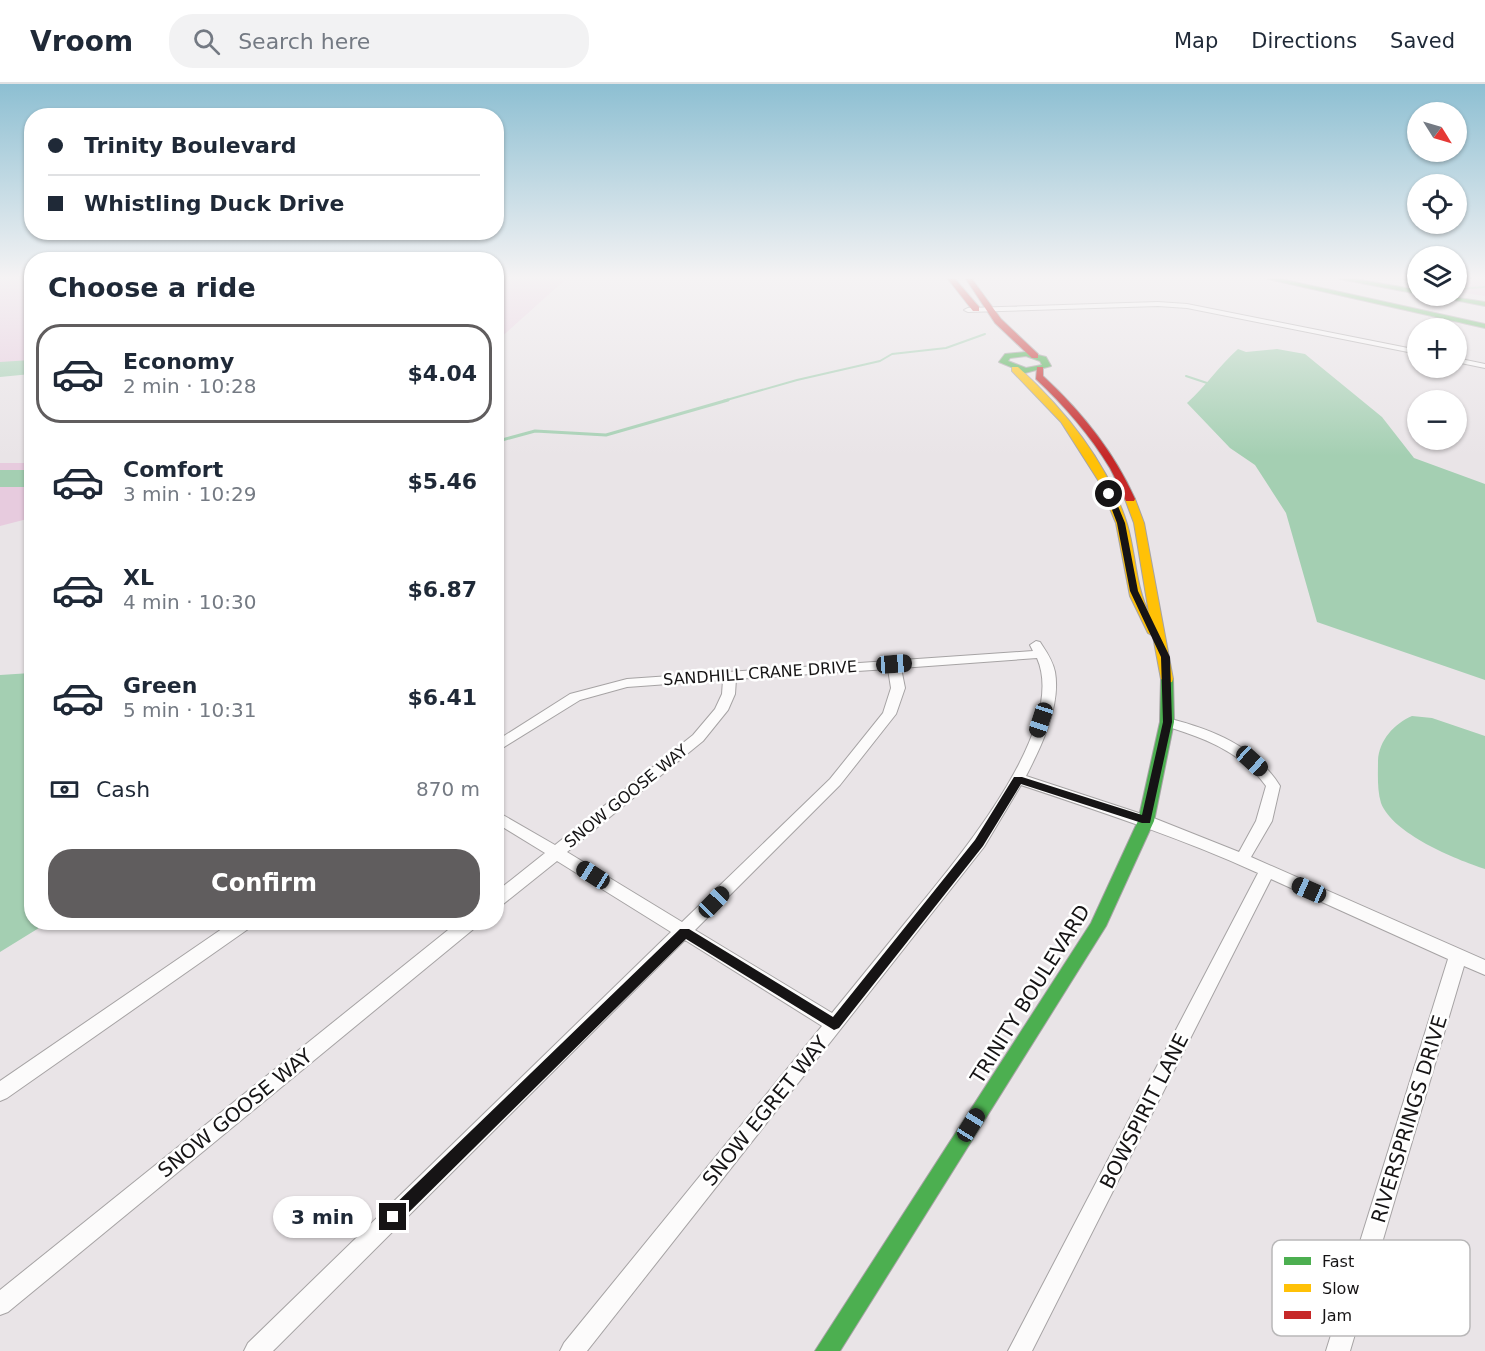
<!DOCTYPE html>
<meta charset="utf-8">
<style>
:root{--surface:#fff;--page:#f2f2f3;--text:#1f2937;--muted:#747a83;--line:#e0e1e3;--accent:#605d5e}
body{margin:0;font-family:"DejaVu Sans",sans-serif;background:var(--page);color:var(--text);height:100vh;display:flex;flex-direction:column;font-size:22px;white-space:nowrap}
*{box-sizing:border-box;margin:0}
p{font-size:20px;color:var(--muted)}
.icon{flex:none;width:33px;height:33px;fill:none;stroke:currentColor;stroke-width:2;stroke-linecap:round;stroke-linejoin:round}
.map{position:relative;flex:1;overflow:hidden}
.panel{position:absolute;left:24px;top:168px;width:480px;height:678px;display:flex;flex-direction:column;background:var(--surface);border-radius:24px;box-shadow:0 2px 4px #0004}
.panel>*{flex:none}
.guide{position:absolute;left:24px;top:24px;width:480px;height:132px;border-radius:24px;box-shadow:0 2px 4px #0004;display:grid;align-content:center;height:132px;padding:0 24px;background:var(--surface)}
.needle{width:39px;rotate:127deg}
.controls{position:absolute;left:1407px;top:18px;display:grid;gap:12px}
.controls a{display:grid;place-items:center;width:60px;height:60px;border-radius:50%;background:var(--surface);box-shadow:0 2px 4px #0004;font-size:30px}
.end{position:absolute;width:27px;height:27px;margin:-14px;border:8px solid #161415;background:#fff;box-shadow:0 0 0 3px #fff}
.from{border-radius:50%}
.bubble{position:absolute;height:42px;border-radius:21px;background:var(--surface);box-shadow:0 2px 4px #0004;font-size:20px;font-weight:800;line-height:42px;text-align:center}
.car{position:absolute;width:18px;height:36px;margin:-18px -9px;border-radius:8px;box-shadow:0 0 4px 2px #0007;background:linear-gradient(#222 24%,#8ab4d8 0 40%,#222 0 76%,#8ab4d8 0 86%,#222 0)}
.guide b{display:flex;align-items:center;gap:21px;height:57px;font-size:22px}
.guide b+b{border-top:2px solid var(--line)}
.guide i{width:15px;height:15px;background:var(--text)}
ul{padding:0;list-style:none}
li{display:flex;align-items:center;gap:18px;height:99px;margin:0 12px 9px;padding:0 12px;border:3px solid transparent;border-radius:24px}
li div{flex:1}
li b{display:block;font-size:22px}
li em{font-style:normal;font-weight:800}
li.on{border-color:var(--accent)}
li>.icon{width:54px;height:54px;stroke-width:1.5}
h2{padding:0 24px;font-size:27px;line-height:72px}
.pay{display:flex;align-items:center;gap:15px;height:66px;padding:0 24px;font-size:22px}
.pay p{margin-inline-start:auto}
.action{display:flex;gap:12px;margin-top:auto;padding:12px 24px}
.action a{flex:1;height:69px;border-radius:24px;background:var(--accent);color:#fff;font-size:24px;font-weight:800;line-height:69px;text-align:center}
header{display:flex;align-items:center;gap:36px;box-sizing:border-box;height:84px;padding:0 30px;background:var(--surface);border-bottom:2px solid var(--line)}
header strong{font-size:28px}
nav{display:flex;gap:33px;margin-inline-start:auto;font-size:21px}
.search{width:420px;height:54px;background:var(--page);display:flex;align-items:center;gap:15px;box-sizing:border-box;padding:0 21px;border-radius:24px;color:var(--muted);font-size:22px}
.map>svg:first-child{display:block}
.green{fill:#e7cbde}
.water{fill:#a4cfb2}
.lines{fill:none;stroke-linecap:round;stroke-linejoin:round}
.stream-far1{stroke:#a4cfb2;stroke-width:2}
.stream{stroke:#a4cfb2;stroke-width:3}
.street-casing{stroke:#a6a3a4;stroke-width:2}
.fast-casing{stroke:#a6a3a4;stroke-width:2}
.slow-casing{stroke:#a6a3a4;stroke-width:2}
.jam-casing{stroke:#a6a3a4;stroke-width:2}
.street{fill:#fcfbfb;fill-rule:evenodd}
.fast{fill:#4caf50;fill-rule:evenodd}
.slow{fill:#ffc107;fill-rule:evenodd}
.jam{fill:#c62828;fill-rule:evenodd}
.route{fill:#161415}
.labels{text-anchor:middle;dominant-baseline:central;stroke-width:5;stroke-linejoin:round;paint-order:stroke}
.street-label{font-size:16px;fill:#161415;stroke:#fff}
.near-street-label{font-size:20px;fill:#161415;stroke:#fff}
.key{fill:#fff;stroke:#b9b8b9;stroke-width:1.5}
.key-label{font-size:16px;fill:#161415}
</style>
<header>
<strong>Vroom</strong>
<div class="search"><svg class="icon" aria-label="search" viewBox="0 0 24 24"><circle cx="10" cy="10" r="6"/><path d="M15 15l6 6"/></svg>Search here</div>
<nav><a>Map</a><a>Directions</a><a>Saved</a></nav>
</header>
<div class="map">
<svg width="1485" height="1267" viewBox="0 0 1485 1267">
<rect width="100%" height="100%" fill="#e9e4e7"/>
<path class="green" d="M0 195H31V281L0 282Z
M497 195H566L497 257Z
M1457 195H1485V212L1457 208Z
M0 379H31V434L0 442Z"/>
<path class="water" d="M1238 265 1246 268 1277 265 1305 270 1382 333 1414 374 1485 400V596L1317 538 1286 429 1255 381 1230 364 1187 319C1206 302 1219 282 1238 265Z
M31 276V290L0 293V278Z
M0 386H31V403H0Z
M31 589 32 838 47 839 0 868V591Z
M1412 632 1432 634 1485 652V785C1455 775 1393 750 1381 719 1377 706 1378 690 1378 677 1379 656 1394 640 1412 632Z"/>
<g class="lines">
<path class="stream-far1" d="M1401 195 1418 198
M1456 205 1485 203
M1186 292 1207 299
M723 317 797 296 880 277 892 270 946 264 985 250"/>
<path class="stream" d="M496 361 502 356 535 347 606 351 728 316"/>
<g class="street-casing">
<path id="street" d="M1158 218 1187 220 1418 266V270L1187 224 1158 222 968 228 964 226 968 224Z
M1456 274 1485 280V284L1456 278Z
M1036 557 1040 558C1046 567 1053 577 1055 588 1061 622 1041 663 1026 692L1151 733 1239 768 1256 737 1266 702C1241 667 1202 653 1162 641L1160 638 1167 634C1211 645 1255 662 1280 702L1272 737 1251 773 1485 876V891L1464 882 1350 1267H1326L1448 875 1271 795 1032 1267H1008L1258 789C1181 754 1102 728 1021 701L984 763 587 1267H560L564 1259 822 942 685 856 273 1267H244L248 1259 671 848 557 777 502 821 496 823V808L545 769 496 739V727L555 761 693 651 715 625 722 610 723 596 627 603 580 616 496 668V657L570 610 627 595 1033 567 1030 561ZM1037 574C1069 646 953 780 910 833 884 865 858 897 832 929L695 846 840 701 896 630 905 604 901 584ZM888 585 891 604 883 629 830 695 682 838 567 768 703 657 728 626 735 610 736 595Z
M232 838H253L251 843 7 1014 0 1017V997Z
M458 838H478L476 843 8 1228 0 1231V1206Z"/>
</g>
<g class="fast-casing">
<path id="fast" d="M1268 195H1281L1485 240V244Z
M1340 195H1355L1418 206V210Z
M1434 212H1446L1485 218V222Z
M1026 268 1046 273 1051 282 1025 289 999 278 1005 270ZM1026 272 1040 277 1042 281 1026 284 1008 277 1010 274Z
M1167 591 1173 595 1174 638 1154 737 1106 842 840 1267H815L1091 839 1138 737 1160 638 1161 595Z"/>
</g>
<g class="slow-casing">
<path id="slow" d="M1012 283H1018C1065 326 1108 379 1127 440 1136 470 1135 501 1149 529L1134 439 1125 415 1130 412 1135 415 1144 439 1173 595 1172 598 1167 599 1161 595 1153 552 1148 549 1130 512 1116 439 1098 396 1061 338 1012 287Z"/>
</g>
<g class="jam-casing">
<path id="jam" d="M948 195H955L979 223V227H973Z
M966 195H972L1001 235 1038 270V274H1032L995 239Z
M1037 283H1043V292C1081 327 1114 368 1135 415L1134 417H1126C1120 406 1116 395 1110 384 1090 351 1064 321 1036 295Z"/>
</g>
<use href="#street" class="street"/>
<use href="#fast" class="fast"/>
<use href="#slow" class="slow"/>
<use href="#jam" class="jam"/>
</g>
<linearGradient id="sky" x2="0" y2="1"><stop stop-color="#8dbfd2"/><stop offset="0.52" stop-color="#f5f3f4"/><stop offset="1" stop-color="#f5f3f4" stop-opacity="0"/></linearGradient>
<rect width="1485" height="372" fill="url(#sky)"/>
<path class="route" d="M1109 408 1113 410 1125 439 1138 507 1170 573 1172 638 1150 739H1142L1021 700 983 762 839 944 834 946 686 855 398 1139 393 1141 387 1139 385 1133 387 1128 680 845H689L833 933 975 756 1014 693H1022L1142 731 1163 638 1161 573 1130 507 1117 439 1106 410Z"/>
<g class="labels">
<g class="street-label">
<text transform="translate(760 589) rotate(-4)">SANDHILL CRANE DRIVE</text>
<text transform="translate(626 712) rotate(-39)">SNOW GOOSE WAY</text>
</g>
<g class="near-street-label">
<text transform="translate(1030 910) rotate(-58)">TRINITY BOULEVARD</text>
<text transform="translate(765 1027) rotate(-51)">SNOW EGRET WAY</text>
<text transform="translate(1144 1027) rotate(-63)">BOWSPIRIT LANE</text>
<text transform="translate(235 1029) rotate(-39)">SNOW GOOSE WAY</text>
<text transform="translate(1409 1035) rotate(-73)">RIVERSPRINGS DRIVE</text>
</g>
</g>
<rect x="1272" y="1156" width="198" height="96" rx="9" class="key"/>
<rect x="1284" y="1173" width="27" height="8" fill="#4caf50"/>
<rect x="1284" y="1200" width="27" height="8" fill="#ffc107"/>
<rect x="1284" y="1227" width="27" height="8" fill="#c62828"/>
<g class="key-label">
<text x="1322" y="1183">Fast</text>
<text x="1322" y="1210">Slow</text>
<text x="1322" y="1237">Jam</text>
</g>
</svg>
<div class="controls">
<a><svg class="needle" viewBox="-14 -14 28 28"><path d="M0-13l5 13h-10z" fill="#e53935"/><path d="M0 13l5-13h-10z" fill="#747a83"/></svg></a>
<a><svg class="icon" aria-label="locate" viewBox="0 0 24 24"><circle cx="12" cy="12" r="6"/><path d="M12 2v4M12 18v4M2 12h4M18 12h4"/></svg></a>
<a><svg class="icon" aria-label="layers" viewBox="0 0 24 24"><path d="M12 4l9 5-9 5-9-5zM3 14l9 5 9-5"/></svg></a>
<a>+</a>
<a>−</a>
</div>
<i class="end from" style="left:1109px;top:410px"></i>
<i class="end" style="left:393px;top:1133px"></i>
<div class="bubble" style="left:273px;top:1112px;width:99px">3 min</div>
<i class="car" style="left:894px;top:580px;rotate:86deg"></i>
<i class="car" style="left:1041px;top:636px;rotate:198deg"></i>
<i class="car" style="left:1252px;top:677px;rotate:132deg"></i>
<i class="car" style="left:593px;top:791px;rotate:302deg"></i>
<i class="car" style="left:1309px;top:806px;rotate:294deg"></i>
<i class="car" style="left:714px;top:818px;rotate:44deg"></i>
<i class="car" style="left:971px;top:1041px;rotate:32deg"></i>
<div class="guide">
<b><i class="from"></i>Trinity Boulevard</b>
<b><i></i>Whistling Duck Drive</b>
</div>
<section class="panel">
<h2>Choose a ride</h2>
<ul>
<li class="on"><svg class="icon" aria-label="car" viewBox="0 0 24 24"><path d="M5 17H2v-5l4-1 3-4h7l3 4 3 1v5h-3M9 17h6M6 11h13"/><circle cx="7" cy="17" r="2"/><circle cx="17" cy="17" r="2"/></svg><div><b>Economy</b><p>2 min · 10:28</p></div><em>$4.04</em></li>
<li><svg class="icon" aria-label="car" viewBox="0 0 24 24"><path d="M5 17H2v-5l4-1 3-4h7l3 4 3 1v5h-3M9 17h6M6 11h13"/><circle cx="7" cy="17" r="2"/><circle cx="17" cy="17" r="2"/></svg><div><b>Comfort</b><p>3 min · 10:29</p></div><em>$5.46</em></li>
<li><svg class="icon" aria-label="car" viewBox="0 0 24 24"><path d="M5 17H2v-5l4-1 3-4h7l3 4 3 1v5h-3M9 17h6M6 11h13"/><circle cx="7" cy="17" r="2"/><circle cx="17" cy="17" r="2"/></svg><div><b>XL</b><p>4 min · 10:30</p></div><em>$6.87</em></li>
<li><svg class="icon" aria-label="car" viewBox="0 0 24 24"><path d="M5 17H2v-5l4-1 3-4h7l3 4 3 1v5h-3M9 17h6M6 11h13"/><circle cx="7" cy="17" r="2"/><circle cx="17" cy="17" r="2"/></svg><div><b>Green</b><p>5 min · 10:31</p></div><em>$6.41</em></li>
</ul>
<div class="pay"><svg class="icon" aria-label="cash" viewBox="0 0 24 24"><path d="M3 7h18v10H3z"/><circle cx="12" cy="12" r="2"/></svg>Cash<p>870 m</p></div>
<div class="action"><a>Confirm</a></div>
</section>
</div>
